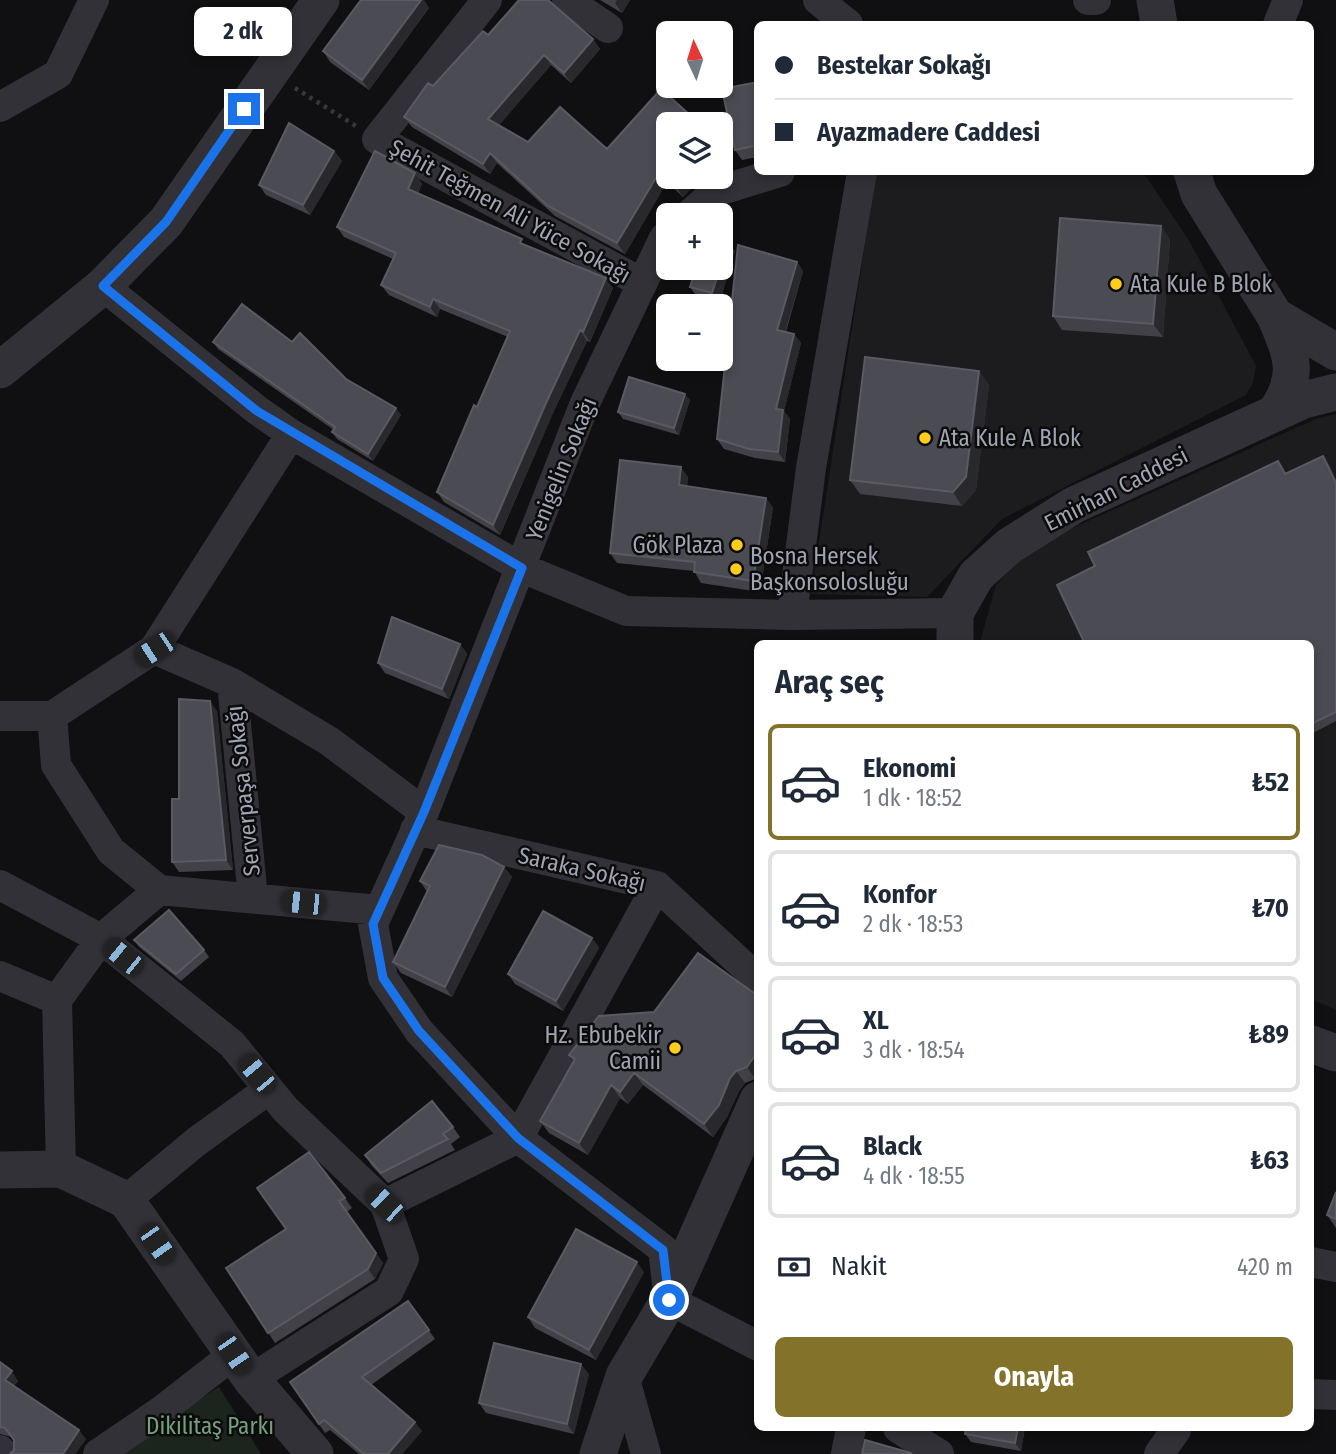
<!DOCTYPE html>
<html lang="tr">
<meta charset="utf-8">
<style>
:root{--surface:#fff;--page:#f6f6f7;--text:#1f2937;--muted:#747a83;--line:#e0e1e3;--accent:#83722a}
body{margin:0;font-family:"Fira Sans Condensed",sans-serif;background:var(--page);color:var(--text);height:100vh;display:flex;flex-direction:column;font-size:26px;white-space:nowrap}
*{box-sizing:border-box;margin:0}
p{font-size:23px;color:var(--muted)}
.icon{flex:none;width:38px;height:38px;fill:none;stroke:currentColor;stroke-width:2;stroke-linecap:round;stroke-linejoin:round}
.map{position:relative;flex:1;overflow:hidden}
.panel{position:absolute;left:754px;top:640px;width:560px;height:791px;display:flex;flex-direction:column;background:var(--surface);border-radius:10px;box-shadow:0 4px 10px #0003}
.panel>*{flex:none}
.guide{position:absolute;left:754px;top:21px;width:560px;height:154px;border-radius:10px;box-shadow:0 4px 10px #0003;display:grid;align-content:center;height:154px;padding:0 21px;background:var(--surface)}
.needle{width:46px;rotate:356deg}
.buttons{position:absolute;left:656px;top:21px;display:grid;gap:14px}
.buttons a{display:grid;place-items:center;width:77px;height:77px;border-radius:10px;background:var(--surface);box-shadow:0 4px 10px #0003;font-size:35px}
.end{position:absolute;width:32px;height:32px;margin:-16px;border:9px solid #1a73e8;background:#fff;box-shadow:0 0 0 4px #fff}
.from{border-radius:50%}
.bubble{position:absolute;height:49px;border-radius:10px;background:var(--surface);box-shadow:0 4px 10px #0003;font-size:23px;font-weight:700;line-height:49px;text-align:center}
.car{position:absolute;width:21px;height:42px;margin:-21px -10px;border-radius:9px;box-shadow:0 0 5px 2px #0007;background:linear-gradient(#222 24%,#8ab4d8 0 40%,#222 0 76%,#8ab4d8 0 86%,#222 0)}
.guide b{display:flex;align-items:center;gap:24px;height:66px;font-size:26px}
.guide b+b{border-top:2px solid var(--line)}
.guide i{width:18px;height:18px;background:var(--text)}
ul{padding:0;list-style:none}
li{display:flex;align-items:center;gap:21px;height:116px;margin:0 14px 10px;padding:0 7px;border:4px solid var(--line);border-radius:10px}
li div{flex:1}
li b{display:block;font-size:26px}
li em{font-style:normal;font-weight:700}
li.on{border-color:var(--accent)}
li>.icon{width:63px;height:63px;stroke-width:1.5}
h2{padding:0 21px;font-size:32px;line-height:84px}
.pay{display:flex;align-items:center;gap:18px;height:77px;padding:0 21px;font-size:26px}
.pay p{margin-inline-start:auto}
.action{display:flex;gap:14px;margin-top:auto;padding:14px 21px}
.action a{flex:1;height:80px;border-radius:10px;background:var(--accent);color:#fff;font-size:28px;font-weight:700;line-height:80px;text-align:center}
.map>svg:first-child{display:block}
.built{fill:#1c1c1f}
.green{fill:#1c241e}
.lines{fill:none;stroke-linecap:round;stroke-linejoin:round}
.path{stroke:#37383e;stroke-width:4.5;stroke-dasharray:3.5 5;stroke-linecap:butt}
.minor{stroke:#313137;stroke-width:30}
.tertiary{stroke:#313137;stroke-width:37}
.wall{fill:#414147}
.shaded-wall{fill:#29292d}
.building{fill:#4b4c53;stroke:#595a62;stroke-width:2}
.route{stroke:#1a73e8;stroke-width:9}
.poi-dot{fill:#fecc1b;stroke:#0b0b0c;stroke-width:2.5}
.labels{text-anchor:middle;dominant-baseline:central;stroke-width:5;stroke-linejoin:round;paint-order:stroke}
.street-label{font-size:23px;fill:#a0a4b3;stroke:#0b0b0c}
.poi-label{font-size:23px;fill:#a0a4b3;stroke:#0b0b0c;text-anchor:start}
.park-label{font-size:23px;fill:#75a07d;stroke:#0b0b0c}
</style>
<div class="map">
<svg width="1336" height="1454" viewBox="0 0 1336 1454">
<rect width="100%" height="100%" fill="#101012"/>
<path class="built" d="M876 172H1143L1190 242 1256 366 1253 383 1246 395 1002 519 927 597 811 594Z
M1336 414V1010L1311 999V644L980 642 996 585 1030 547 1318 418Z"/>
<path class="green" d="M219 1387 261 1454H115Z"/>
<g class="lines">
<path class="path" d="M295 88 356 126"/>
<path class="minor" d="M487 0 377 139 642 283
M567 0 608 28
M818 0 848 24
M1088 0H1096
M1278 24 1288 0
M0 107 58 74 94 0
M689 215 715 192 780 172
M668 234 664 238 585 403 424 812 373 924 383 978 419 1031 518 1138 663 1249 669 1300 758 1346
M103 286 257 410 291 434 522 568 626 611 792 615 955 613
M792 615 811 468 862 172
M154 649 232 683 329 741 424 812
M232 683 253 898
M0 716H52
M415 830 657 886 758 979
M0 885 101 939 232 1044 286 1110 385 1204 404 1259 389 1291 251 1379
M159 890 111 851 56 765 52 716 154 649 291 434
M0 976 57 1000
M61 1169 57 1000 101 939 159 890 379 910
M126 1200 196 1142 269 1089
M385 1204 518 1138 657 886
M1311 1262 1336 1267
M624 1376 646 1454
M1311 1394 1336 1395
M898 1428 939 1454
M0 1450 4 1454
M98 1454 161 1411 234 1354
M846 1454 851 1428
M1159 1454 1176 1430"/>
<path class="tertiary" d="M1155 0 1159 24
M1192 172 1199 194 1275 316C1292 355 1301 376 1275 413
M1275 316 1336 352
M0 370 103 286 166 222 321 0
M955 644V613L976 576 1009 546 1074 505 1304 400 1336 392
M1311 1044 1336 1053
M0 1170 61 1169 126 1200 251 1379 315 1454
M598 1454 624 1376 669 1300 758 1100"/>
</g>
<path class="wall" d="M600 0H630L622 13Z
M429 8 369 90 330 62 323 51Z
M593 39 600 49 571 83 551 65 499 125 528 142 607 149 661 89 668 177H702L683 197 667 182 625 254 555 216 497 163 490 174 412 127 404 117 433 86Z
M758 82V157L742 160 735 150Z
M334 151 342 161 310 215 266 195 259 185Z
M415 173 422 184 418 193 613 288 590 342 587 341 553 413 500 535 444 502 437 492 477 407 508 337 440 309 437 317 389 295 381 285 393 259 344 237 337 227Z
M1170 239 1163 337 1062 330 1053 316Z
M735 251 719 304 697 297 690 287Z
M797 262 803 271 786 332 794 334 801 343 784 411 790 419 785 462 755 458 724 449 717 439Z
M213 342H292L346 379 401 415 373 461 337 439 332 432 334 430 218 349Z
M979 371 989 385 976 490 962 506 860 494 850 480Z
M690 400 679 435 623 419 618 412Z
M1328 463 1336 480V721L1311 734V644L1095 566 1283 468 1286 474Z
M688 477 687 486 766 498 773 508 760 592 701 583 694 571 617 563 610 553Z
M460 644 467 654 449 699 385 673 378 663Z
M217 711 233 870 179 872 172 862 179 799Z
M504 867 512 877 452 997 401 973 393 962 427 892 420 881Z
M592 938 599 948 563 1011 515 984 508 974Z
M134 940 204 950 209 957 181 981 139 947Z
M698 953 755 1079 745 1083 739 1091 727 1117 713 1137 643 1085 628 1104 620 1098 588 1155 549 1133 540 1121 574 1061 569 1055 654 1012Z
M453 1127 460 1137 451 1144 455 1150 388 1183 372 1166 365 1155Z
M1336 1192V1228L1327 1215Z
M345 1198 352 1208 347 1212 383 1263 375 1279 275 1343 226 1268Z
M644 1272 596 1360 535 1328 528 1317Z
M408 1301 435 1339 371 1385 422 1431 402 1454H359L330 1430 325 1433 290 1382Z
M0 1362 18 1381 14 1386 86 1439 75 1454H10L14 1450V1440L12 1437 0 1434Z
M589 1374 574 1434 486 1413 479 1403Z
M1025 1428 1021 1451 971 1442 965 1434Z"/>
<path class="shaded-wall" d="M421 0H424L429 8 369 90 362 80Z
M617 0H630L622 13 615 3Z
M593 39 600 49 571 83 564 73Z
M544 55 551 65 496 129 488 119Z
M721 144 726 151 721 156Z
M334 151 342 161 310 215 303 205Z
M490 153 497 163 490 174 483 164Z
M660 171 667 182 625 254 617 243Z
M415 173 422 184 416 199 408 189Z
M685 177H702L683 197 676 186Z
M1161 226 1170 239 1163 337 1153 324Z
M728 241 735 251 719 304 712 293 720 268H721V264Z
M797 262 803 271 783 339 777 330Z
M606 278 613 288 590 342 583 332Z
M433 299 440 309 437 317 430 307Z
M580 330 587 341 553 413 500 535 493 525 546 403Z
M794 334 801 343 784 411 790 419 785 462 778 452 776 409Z
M979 371 989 385 976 490 962 506 953 492Z
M685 394 690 400 679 435 674 428Z
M396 408 401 415 373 461 368 454Z
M1323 456 1328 463 1336 480V483Z
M681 467 688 477 686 495 679 485Z
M766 498 773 508 760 592 753 581Z
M460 644 467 654 449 699 442 689Z
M210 701 217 711 233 870 226 860Z
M504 867 512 877 452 997 445 987Z
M592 938 599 948 563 1011 556 1001Z
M758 1051V1076L755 1079 747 1067Z
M736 1071 745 1083 739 1091 727 1117 713 1137 704 1124 730 1078Z
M634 1073 643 1085 628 1104 620 1092Z
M611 1085 620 1098 588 1155 579 1143Z
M376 1253 383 1263 375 1279 368 1269Z
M637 1262 644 1272 596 1360 589 1350Z
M581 1364 589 1374 574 1434 567 1424Z
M12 1371 18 1381 11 1389 5 1380Z
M415 1422 422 1431 402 1454H388Z
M1018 1428H1025L1021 1451 1015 1443Z
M79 1430 86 1439 75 1454H63Z"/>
<path class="building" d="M361 0H421L362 80 323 51Z
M519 0H548L593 39 564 73 544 55 488 119 528 142 560 107 607 149 661 89 700 124H668V177H685L676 186 660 171 617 243 548 206 490 153 483 164 404 117 428 83 433 86 483 31 488 35Z
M758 82V145L735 150 722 89Z
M289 123 334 151 303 205 259 185Z
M375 151 415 173 408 189 522 239 520 243 606 278 583 332 580 330 546 403 493 525 437 492 474 405 477 407 510 331 433 299 430 307 381 285 396 253 337 227Z
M1060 218 1161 226 1153 324 1053 316Z
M721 239 728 241 721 264Z
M738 245 797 262 777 330 794 334 776 409 783 410 778 452 749 449 717 439Z
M696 268H720L712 293 690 287Z
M242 304 292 342 300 333 346 379 396 408 368 454 332 432 335 427 213 342Z
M865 357 979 371 966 477 953 492 850 480Z
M629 377 685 394 674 428 618 412Z
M1323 456 1336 483V712L1311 724V644H1085L1057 585 1095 566 1088 552 1278 461 1285 474Z
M620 460 681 467 679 485 766 498 753 581 694 572 695 562 610 553Z
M392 617 460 644 442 689 378 663Z
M179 699 210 701 226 860 172 862V799H179Z
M439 845 482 855 504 867 445 987 393 962 430 886 420 881Z
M169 910 204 950 176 974 134 940Z
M543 911 592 938 556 1001 508 974Z
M698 953 758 996V1051L747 1067 736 1071 730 1078 719 1105 704 1124 634 1073 620 1092 611 1085 579 1143 540 1121 575 1059 569 1055 599 1016 654 1012Z
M432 1101 453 1127 443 1134 448 1139 381 1173 365 1155Z
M309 1152 345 1198 339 1201 376 1253 368 1269 268 1333 226 1268 286 1229 257 1188Z
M1336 1192V1219L1327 1215Z
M576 1229 637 1262 589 1350 528 1317Z
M408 1301 429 1330 362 1377 415 1422 388 1454H364L324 1420 319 1424 290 1382Z
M494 1343 581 1364 567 1424 479 1403Z
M0 1362 12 1371 5 1380 79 1430 63 1454H10L14 1450V1440L5 1428 0 1427Z
M966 1428H1018L1015 1443 965 1434Z
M865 1440 911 1453 910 1454H862Z"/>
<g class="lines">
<path class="route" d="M244 109 166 222 103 286 257 411 522 568 424 812 373 924 383 978 419 1031 518 1138 663 1250 669 1300"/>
</g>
<g class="poi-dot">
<circle cx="1116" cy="284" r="7"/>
<circle cx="925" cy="438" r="7"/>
<circle cx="737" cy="545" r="7"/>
<circle cx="736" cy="569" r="7"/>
<circle cx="675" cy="1048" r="7"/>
</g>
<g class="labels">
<g class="street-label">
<text transform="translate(510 211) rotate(29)">Şehit Teğmen Ali Yüce Sokağı</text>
<text transform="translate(561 469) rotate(-68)">Yenigelin Sokağı</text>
<text transform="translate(1116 489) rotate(-27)">Emirhan Caddesi</text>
<text transform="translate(243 791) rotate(-96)">Serverpaşa Sokağı</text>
<text transform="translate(582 869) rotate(13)">Saraka Sokağı</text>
</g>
<g class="poi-label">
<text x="1130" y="284">Ata Kule B Blok</text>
<text x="939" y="438">Ata Kule A Blok</text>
<text x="723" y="545" text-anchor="end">Gök Plaza</text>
<text x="750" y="556">Bosna Hersek<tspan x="750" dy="26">Başkonsolosluğu</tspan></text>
<text x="661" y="1035" text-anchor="end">Hz. Ebubekir<tspan x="661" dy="26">Camii</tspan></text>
</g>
<g class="park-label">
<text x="210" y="1426">Dikilitaş Parkı</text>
</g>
</g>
</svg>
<div class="buttons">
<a><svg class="needle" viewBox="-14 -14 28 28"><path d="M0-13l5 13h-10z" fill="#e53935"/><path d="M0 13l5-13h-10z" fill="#747a83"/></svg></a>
<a><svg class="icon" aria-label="layers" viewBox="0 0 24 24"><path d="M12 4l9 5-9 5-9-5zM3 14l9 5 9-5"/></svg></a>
<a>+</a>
<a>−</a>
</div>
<i class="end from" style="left:669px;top:1300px"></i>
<i class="end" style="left:244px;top:109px"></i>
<div class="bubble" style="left:194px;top:7px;width:98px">2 dk</div>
<i class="car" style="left:155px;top:649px;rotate:237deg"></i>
<i class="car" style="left:303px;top:903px;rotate:276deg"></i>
<i class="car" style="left:123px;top:957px;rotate:309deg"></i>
<i class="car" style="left:257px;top:1074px;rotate:320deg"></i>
<i class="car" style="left:385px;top:1204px;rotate:314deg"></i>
<i class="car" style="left:157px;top:1244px;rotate:145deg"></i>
<i class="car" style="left:234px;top:1354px;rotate:146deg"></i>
<div class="guide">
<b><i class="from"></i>Bestekar Sokağı</b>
<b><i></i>Ayazmadere Caddesi</b>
</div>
<section class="panel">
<h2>Araç seç</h2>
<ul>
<li class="on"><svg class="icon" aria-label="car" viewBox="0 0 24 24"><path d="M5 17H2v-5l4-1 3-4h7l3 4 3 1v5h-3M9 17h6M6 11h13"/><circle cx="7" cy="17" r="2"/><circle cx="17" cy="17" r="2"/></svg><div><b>Ekonomi</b><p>1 dk · 18:52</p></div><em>₺52</em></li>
<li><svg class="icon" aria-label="car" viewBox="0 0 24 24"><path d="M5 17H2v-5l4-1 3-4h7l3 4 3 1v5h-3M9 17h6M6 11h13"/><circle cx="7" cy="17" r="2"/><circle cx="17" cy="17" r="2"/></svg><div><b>Konfor</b><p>2 dk · 18:53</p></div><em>₺70</em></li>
<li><svg class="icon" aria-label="car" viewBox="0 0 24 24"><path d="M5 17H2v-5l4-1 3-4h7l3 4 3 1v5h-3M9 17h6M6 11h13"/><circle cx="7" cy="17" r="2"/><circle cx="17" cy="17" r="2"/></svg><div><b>XL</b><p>3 dk · 18:54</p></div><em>₺89</em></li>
<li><svg class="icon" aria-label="car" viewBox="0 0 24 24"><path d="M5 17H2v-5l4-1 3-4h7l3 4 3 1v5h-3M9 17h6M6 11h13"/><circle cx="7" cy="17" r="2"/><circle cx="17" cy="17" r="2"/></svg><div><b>Black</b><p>4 dk · 18:55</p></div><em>₺63</em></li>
</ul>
<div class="pay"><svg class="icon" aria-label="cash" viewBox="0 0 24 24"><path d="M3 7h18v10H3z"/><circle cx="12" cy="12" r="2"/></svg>Nakit<p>420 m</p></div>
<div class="action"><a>Onayla</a></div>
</section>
</div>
